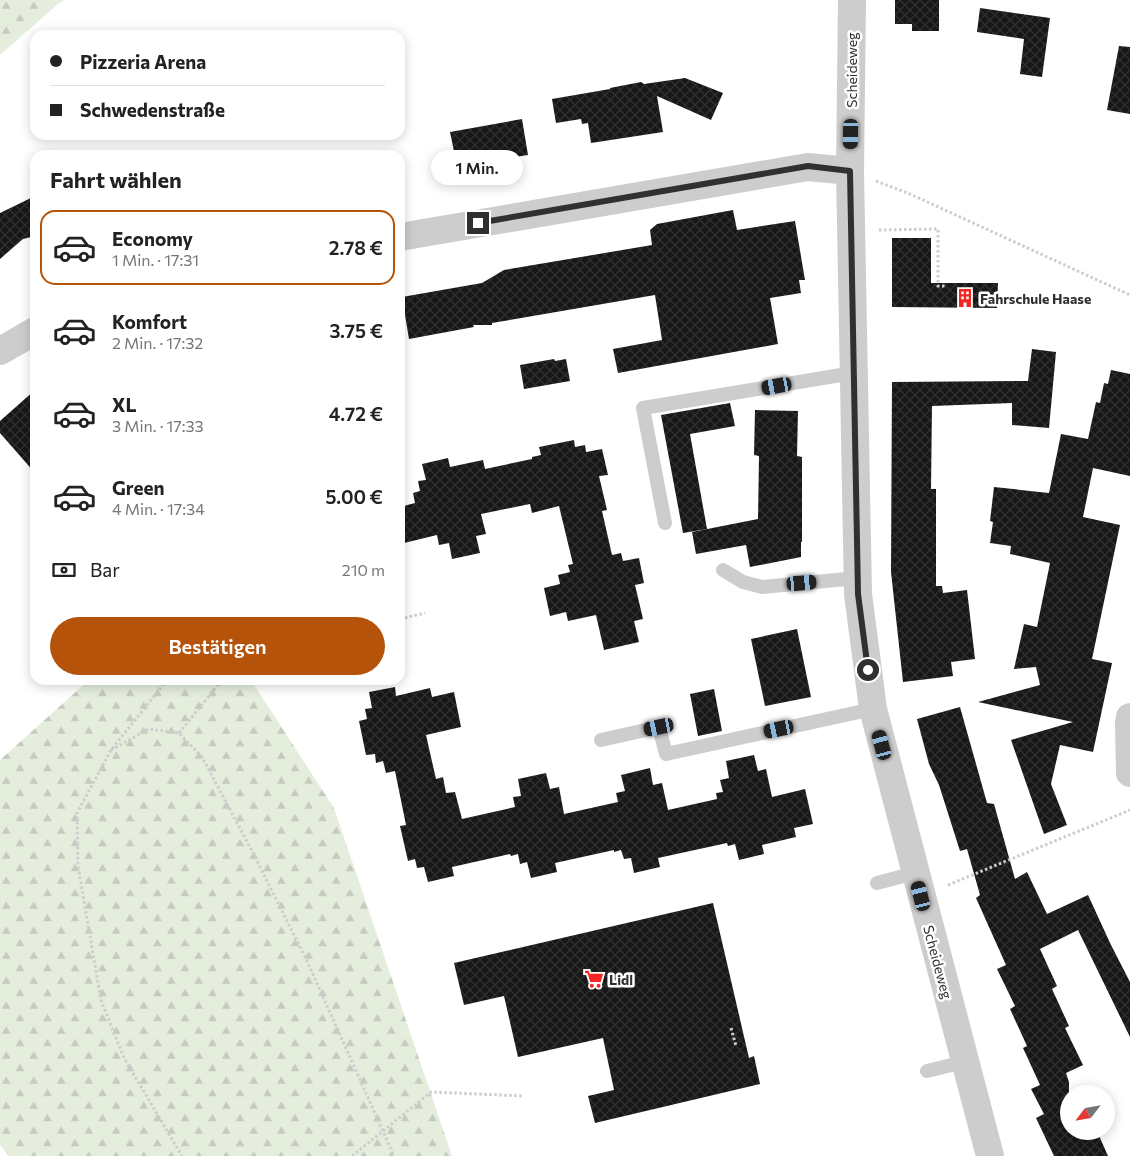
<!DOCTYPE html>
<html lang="de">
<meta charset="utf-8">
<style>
:root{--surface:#fff;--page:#f6f6f6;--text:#222;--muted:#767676;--line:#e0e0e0;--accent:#b45309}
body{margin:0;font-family:Commissioner,sans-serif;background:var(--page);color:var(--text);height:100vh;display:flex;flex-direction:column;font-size:19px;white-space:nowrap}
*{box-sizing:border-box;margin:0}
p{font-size:16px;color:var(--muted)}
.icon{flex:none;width:28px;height:28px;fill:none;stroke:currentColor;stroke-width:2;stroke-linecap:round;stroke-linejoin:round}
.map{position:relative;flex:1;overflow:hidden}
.side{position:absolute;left:30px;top:150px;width:375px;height:535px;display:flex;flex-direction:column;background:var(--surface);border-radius:15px;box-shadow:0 2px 12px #0003}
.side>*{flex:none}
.banner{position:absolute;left:30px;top:30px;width:375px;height:110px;border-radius:15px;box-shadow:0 2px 12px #0003;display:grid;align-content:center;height:110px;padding:0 20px;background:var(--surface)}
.needle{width:32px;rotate:239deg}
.controls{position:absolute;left:1060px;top:1085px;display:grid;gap:10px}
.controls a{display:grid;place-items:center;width:55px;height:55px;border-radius:50%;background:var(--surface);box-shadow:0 2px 12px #0003;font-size:25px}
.end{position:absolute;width:22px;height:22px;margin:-11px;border:6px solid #303030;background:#fff;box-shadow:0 0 0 2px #fff}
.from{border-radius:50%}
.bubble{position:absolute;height:35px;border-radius:18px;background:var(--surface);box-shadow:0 2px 12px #0003;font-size:16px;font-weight:600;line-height:35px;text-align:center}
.car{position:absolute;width:15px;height:30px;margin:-15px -8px;border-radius:6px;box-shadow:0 0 4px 1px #0007;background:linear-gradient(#222 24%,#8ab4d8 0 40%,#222 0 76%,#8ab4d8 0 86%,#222 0)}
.banner b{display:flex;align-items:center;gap:18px;height:48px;font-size:19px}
.banner b+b{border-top:1px solid var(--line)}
.banner i{width:12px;height:12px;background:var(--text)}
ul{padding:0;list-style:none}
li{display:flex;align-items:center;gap:15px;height:75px;margin:0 10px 8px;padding:0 10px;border:2px solid transparent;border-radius:15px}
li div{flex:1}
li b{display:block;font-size:19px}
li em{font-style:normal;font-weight:600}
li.selected{border-color:var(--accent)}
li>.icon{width:45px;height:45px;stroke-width:1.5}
h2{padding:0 20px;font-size:22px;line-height:60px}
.pay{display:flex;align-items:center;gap:12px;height:55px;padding:0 20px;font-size:19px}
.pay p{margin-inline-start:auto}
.button{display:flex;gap:10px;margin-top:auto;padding:10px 20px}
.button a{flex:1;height:58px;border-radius:30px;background:var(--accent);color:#fff;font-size:20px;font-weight:600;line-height:58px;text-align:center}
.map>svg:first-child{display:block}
.forest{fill:url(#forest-firs)}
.building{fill:url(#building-cross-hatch)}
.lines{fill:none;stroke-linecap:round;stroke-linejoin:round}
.path{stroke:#cdcdcd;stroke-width:3;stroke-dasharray:2.5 2.5;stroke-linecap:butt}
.service{stroke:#cdcdcd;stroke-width:14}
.minor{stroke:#cdcdcd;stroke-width:28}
.tertiary{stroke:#cdcdcd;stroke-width:28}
.route{stroke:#303030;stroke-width:6}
.labels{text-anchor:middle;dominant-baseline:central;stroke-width:5;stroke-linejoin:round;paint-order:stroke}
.street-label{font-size:14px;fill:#303030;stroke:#fff}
.poi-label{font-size:14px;font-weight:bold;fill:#303030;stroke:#fff;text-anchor:start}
</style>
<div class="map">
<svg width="1130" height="1156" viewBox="0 0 1130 1156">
<defs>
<pattern id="forest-firs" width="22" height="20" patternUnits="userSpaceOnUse" patternTransform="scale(1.25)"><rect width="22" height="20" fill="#e5eedd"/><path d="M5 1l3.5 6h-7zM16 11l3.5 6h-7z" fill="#c5ccbe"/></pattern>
<pattern id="building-cross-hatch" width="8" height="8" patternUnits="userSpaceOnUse" patternTransform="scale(1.25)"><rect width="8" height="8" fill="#171717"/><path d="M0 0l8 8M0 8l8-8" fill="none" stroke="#303030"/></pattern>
</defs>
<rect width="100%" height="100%" fill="#fff"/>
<path class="forest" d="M0 0H65L59 3 0 55Z
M89 680H251L334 808 452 1156H9L0 1145V760Z"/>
<path class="building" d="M895 0H939V31H912V24H895Z
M980 8 1050 18 1042 77 1020 74 1024 39 977 32Z
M1119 46 1130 47V114L1107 110Z
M685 78 723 93 711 120 657 96 663 132 591 143 588 123 582 124 581 119 556 123 552 99 610 89V88L641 82 644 84Z
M522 119 528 155 457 166 450 132Z
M35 196V236L23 239 0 259V213Z
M733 210 737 230 795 221 805 280H799L801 293 770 298 778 344 618 373 613 349 662 340 655 295 492 323V325H473L474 327 409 339 402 297 482 283 504 270 652 245 650 230 657 224Z
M892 238H931V283H998L997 308 892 307Z
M1032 349 1056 352 1049 428 1012 425V403L932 406 931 489H936V586H942L943 593 967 590 975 659 951 662 953 676 903 682 891 572 892 382 1028 381Z
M554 359 555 361 566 359 570 381 524 389 520 365Z
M1111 370 1130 374V476L1093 468 1083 517 1120 525 1092 659 1112 663 1093 752 1060 745 1051 784 1067 825 1044 834 1011 740 1073 722 978 702 1040 685 1036 667 1014 669 1024 624 1037 627 1050 563 1010 554 1011 546 990 543 993 522 990 521 994 487 1049 493 1061 434 1088 439 1096 402 1100 403 1104 383 1108 384Z
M35 390V473L0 433V421Z
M730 403 735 426 690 434 707 529 683 533 661 415Z
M755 410 798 411 797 456 802 457V542H801V557L750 567 746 545 696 554 692 532 758 519 759 456 754 455Z
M574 440 575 447 585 445 586 452 602 449 608 475 599 476 607 510 602 511 612 555 621 553 623 561 639 558 644 583 635 585 643 619 634 621 639 642 604 650 596 615 568 621 566 612 550 616 544 588 560 584 558 575 570 572 568 565 573 564 559 506 532 513 530 504 481 514 486 534 476 536 480 553 452 559 449 543 439 545 437 535 400 544V507L415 503 413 493 420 491 418 481 426 480 422 464 448 458 450 467 483 460 485 469 532 459V457L541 455 539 447Z
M797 629 811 697 765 706 751 639Z
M395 687 396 696 430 688 432 697 454 692 461 727 426 735 436 779 443 777 446 793 455 792 462 819 515 807 513 797 521 796 518 779 546 773 550 789 559 787 564 814 618 802 616 793 625 791 621 775 650 768 653 785 662 783 668 810 717 799 716 793 723 792 720 780 729 778 726 761 754 755 758 771 766 769 772 797 805 789 813 824 794 828 796 837 762 845 764 854 739 860 735 844 728 846 727 843 658 858 660 867 634 873 631 858 624 859 621 850 614 852V850L555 863 557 872 531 878 527 862 520 864 518 854 511 856 510 854 452 867 454 876 428 882 424 867 417 868 415 859 408 861 400 826 406 825 395 771 386 773 383 761 376 763 375 754 366 755 359 721 367 719 365 709 372 708 369 692Z
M714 689 722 731 698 736 690 694Z
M960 707 987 803 994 804 1015 879 1027 872 1047 914 1088 895 1111 945 1130 982V1037L1078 930 1040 949 1057 986 1052 989 1069 1026 1065 1028 1083 1065 1066 1073 1069 1082V1131H1097L1108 1156H1054L1036 1118 1044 1114 1031 1089 1040 1085 1023 1048 1027 1046 1010 1009 1015 1006 997 969 1006 965 976 898 980 895 967 849 960 851 939 785 929 764 917 719Z
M713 903 749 1058 754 1056 760 1084 595 1123 588 1096 614 1090 603 1038 518 1057 504 996 464 1005 454 963Z"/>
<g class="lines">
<path class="path" d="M876 181 910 194 1130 295
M879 230 938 229V286H945
M400 619 425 613
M167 680 111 750 77 813 78 866 101 1000 124 1058 182 1156
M179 733 222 680
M111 750 149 729 179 733 202 757 253 853 307 961 394 1156
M948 885 1130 810
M731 1028 736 1046
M352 1156 431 1092 524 1096"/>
<path class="service" d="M665 523 643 408 853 373
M723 570 743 582 762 587 857 578
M601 740 659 727 666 754 873 709
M877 883 915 873
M927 1071 964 1062"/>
<path class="minor" d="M400 237 808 167 850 171
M0 351 35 331
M1130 717 1129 723 1130 773"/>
<path class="tertiary" d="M852 0 850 171 858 594 873 709 990 1156"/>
</g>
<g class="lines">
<path class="route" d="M478 223 808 166 850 171 858 594 868 670"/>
</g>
<defs>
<g id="building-bare" transform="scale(1.5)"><path d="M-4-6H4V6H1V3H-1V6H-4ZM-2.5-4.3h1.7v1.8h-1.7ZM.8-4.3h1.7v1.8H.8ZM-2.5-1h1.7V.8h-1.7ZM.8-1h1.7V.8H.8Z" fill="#f42525" stroke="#fff" stroke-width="2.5" paint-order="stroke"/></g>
<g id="supermarket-bare" transform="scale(1.5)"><path d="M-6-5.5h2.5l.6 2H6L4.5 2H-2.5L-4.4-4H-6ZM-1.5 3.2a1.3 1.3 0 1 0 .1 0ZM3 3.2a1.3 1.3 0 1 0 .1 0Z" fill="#f42525" stroke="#fff" stroke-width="2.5" paint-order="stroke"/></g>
</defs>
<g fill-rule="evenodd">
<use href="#building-bare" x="965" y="298"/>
<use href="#supermarket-bare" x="594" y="979"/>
</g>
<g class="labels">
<g class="street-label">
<text transform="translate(851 70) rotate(-90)">Scheideweg</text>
<text transform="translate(938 962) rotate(75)">Scheideweg</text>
</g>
<g class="poi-label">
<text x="980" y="298">Fahrschule Haase</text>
<text x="609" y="979">Lidl</text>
</g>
</g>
</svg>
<div class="controls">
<a><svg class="needle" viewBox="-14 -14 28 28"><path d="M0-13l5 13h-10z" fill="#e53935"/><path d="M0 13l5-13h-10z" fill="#767676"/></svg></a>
</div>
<i class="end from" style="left:868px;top:670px"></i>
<i class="end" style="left:478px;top:223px"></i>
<div class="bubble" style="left:431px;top:150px;width:92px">1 Min.</div>
<i class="car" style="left:851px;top:134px;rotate:181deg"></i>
<i class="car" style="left:777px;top:386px;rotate:260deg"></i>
<i class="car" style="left:802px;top:583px;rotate:85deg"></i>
<i class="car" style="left:659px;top:727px;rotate:258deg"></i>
<i class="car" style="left:779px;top:729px;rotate:258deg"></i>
<i class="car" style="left:882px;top:745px;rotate:345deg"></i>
<i class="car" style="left:921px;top:896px;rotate:346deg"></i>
<div class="banner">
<b><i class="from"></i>Pizzeria Arena</b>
<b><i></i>Schwedenstraße</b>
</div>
<section class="side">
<h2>Fahrt wählen</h2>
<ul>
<li class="selected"><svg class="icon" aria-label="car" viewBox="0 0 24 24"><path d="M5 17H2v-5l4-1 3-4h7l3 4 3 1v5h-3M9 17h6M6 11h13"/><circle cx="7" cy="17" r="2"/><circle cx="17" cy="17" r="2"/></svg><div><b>Economy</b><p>1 Min. · 17:31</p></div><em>2.78 €</em></li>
<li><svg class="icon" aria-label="car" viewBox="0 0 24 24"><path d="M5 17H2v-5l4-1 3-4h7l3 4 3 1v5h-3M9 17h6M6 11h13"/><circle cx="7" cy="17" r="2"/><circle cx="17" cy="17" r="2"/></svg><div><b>Komfort</b><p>2 Min. · 17:32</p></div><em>3.75 €</em></li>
<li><svg class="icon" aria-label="car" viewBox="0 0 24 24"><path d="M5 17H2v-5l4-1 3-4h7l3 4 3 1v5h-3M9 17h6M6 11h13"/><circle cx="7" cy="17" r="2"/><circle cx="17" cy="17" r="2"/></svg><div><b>XL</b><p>3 Min. · 17:33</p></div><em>4.72 €</em></li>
<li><svg class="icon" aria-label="car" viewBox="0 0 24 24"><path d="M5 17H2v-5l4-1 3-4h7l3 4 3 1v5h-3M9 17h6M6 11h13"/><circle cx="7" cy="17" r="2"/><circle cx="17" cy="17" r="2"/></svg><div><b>Green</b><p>4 Min. · 17:34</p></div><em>5.00 €</em></li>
</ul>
<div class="pay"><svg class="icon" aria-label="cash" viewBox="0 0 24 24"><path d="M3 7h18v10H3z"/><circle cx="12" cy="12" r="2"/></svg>Bar<p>210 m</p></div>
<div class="button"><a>Bestätigen</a></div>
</section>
</div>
